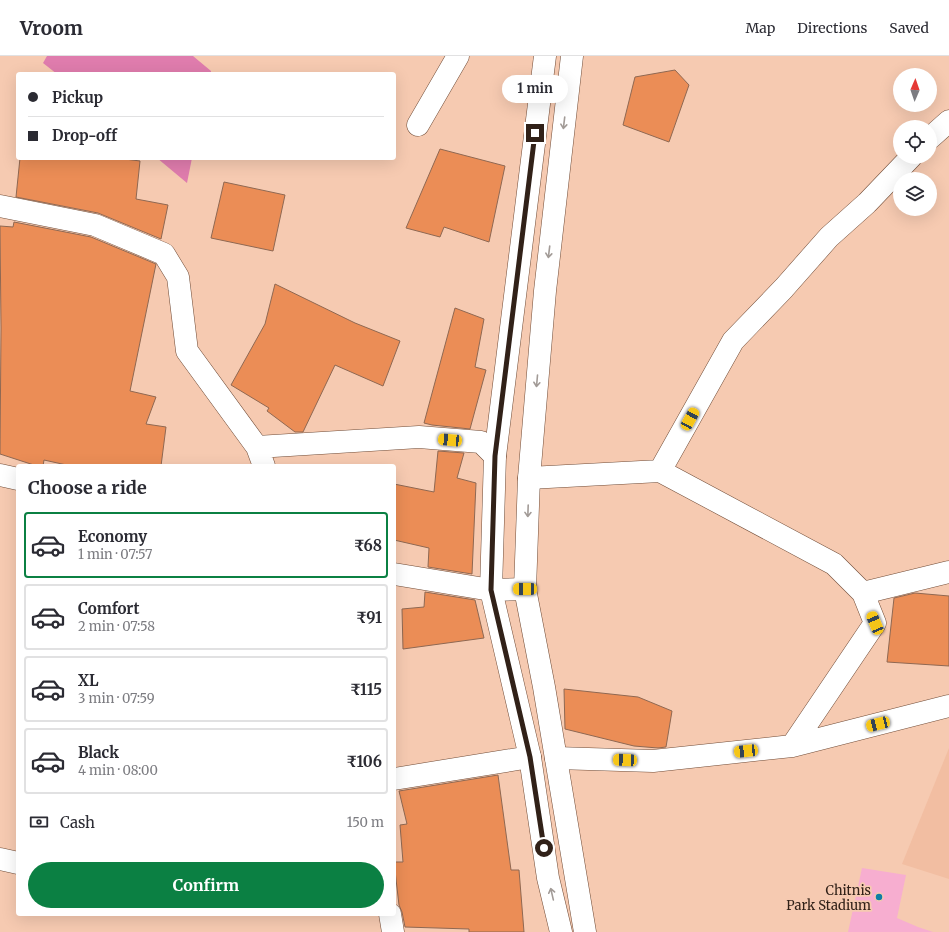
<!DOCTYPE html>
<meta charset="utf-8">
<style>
:root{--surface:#fff;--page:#f2f2f3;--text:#2b2b33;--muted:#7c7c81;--line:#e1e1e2;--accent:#0b8043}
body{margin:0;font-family:Merriweather,serif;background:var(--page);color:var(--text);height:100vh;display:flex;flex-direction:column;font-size:15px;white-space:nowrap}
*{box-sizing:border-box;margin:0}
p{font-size:13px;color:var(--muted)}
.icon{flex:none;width:22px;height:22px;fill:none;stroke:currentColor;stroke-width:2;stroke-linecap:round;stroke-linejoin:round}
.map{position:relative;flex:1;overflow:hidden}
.details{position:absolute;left:16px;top:408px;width:380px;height:452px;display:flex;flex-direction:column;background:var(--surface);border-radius:4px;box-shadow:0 4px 16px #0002}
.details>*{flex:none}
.banner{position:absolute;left:16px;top:16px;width:380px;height:88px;border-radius:4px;box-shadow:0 4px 16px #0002;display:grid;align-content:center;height:88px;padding:0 12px;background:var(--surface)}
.needle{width:26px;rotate:2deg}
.fabs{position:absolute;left:893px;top:12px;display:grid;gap:8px}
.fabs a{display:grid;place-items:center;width:44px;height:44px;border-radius:50%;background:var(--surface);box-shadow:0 4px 16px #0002;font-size:20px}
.end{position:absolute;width:18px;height:18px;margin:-9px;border:5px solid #312118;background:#fff;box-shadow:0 0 0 2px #fff}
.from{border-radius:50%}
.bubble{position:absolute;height:28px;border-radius:14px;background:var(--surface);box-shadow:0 4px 16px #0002;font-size:13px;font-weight:700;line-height:28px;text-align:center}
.car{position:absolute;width:12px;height:24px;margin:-12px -6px;border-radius:5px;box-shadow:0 0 3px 1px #0007;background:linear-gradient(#f5c518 24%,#345 0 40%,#f5c518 0 76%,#345 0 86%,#f5c518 0)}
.banner b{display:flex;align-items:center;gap:14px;height:38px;font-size:15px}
.banner b+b{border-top:1px solid var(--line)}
.banner i{width:10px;height:10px;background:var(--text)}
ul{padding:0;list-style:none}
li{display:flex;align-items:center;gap:12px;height:66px;margin:0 8px 6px;padding:0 4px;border:2px solid var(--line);border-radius:4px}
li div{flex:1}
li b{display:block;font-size:15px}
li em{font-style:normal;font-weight:700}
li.current{border-color:var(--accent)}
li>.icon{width:36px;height:36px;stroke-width:1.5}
h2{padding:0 12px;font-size:18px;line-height:48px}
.pay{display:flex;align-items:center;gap:10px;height:44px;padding:0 12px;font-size:15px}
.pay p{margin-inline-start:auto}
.button{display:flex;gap:8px;margin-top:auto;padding:8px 12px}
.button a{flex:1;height:46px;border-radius:24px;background:var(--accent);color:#fff;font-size:16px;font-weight:700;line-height:46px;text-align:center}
header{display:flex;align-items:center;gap:24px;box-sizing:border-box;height:56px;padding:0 20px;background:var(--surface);border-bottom:1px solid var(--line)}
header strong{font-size:19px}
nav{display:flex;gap:22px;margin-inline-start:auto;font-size:14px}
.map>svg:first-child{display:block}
.built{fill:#f2bea2}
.green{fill:#f7aed0}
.forest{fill:#df7cad}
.building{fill:#eb8d56;stroke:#8f6852}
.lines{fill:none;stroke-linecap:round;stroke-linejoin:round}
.minor-casing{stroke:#714c37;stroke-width:23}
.major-casing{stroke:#714c37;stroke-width:23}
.minor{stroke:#fff;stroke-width:22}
.major{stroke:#fff;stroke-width:22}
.oneway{stroke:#a29b97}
.route{stroke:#312118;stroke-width:5}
.poi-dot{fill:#0d7ea6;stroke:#f6cab1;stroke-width:1.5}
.labels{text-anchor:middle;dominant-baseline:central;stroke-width:3.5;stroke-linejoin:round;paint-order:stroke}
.poi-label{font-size:13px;fill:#312118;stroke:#f6cab1;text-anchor:end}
</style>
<header>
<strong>Vroom</strong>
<nav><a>Map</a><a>Directions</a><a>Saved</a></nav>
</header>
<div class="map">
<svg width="949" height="876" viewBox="0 0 949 876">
<rect width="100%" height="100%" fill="#f6cab1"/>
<path class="built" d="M949 692V823L902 808Z"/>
<path class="green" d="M862 812 906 819 897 862 918 871 933 876H848Z"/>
<path class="forest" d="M47 0H193L211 15V18H57L43 7Z
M157 102H192L187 127Z"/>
<path class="building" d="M675 14 689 29 669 86 623 69 635 21Z
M440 93 505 110 489 186 444 171 440 181 406 172Z
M20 102H117L140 105 136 143 168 149 161 183 98 157 16 141Z
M224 126 285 139 273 195 211 182Z
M14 166 91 181 156 208 130 335 156 341 146 368 166 371 161 410H71L44 404 43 410H37L0 398 1 272 0 170 13 171Z
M275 228 355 267 400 285 383 330 335 309 303 376H295L267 355 269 352 231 329 265 268Z
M455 252 484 263 475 311 486 314 470 373 432 369 424 367Z
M438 395 464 397 457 422 476 427 472 518 428 511 429 492 394 484V428L434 436Z
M425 536 475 544 484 582 403 593 402 553 424 551Z
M915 537 949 540V610L887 606 894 542Z
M564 633 638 641 672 655 666 691 658 692 634 690 565 673Z
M498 719 511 814H519L524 876H469V873L405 871 402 856 399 849 394 806H403L400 769 407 768 399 735Z"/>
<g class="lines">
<g class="minor-casing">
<path id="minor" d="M418 69 458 0
M930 82 949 65
M0 150 95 169 164 198 178 221 187 295 257 391 264 410
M257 391 419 381 481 386 495 400
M660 415 834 508 863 537 875 567 792 690
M0 419 18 423
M529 422 660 415 733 285 784 232 829 181 867 147 911 101
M394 518 491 534 525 533
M863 537 949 516
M556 702 653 705 792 690 949 650
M394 723 530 701
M0 803 18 807
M390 858 393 876"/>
</g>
<g class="major-casing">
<path id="major" d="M545 0 495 400 491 534 530 701 548 822 561 876
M572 0 545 235 529 422 525 533 544 631 585 876"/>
</g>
<use href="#minor" class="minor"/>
<use href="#major" class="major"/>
</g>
<defs><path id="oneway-shaft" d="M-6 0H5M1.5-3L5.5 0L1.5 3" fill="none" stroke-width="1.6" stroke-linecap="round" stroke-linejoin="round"/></defs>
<g class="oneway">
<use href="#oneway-shaft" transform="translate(564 67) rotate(97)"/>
<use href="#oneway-shaft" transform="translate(549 196) rotate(97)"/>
<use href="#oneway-shaft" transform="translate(537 325) rotate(95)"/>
<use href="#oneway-shaft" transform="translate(528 455) rotate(92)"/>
<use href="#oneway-shaft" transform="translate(552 838) rotate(-103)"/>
</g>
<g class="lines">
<path class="route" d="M535 77 495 400 491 534 530 701 544 792"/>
</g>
<circle class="poi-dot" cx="879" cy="841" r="4"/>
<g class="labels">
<g class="poi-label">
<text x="871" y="834">Chitnis<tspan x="871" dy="15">Park Stadium</tspan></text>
</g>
</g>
</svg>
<div class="fabs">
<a><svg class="needle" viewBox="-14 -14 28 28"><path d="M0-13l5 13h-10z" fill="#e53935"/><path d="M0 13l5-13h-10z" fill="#7c7c81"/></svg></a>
<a><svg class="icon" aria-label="locate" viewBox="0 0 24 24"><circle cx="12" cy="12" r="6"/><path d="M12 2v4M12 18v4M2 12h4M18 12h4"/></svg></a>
<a><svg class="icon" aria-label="layers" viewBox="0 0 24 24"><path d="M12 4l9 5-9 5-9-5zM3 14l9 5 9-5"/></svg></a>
</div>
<i class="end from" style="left:544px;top:792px"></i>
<i class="end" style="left:535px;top:77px"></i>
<div class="bubble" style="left:502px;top:19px;width:66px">1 min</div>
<i class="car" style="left:690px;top:363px;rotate:29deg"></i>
<i class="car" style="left:450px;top:384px;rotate:275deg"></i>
<i class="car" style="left:525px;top:533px;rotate:270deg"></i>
<i class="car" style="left:875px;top:567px;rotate:337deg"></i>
<i class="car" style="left:878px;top:668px;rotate:256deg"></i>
<i class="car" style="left:746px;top:695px;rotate:264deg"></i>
<i class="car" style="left:625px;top:704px;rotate:272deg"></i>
<div class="banner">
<b><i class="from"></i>Pickup</b>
<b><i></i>Drop-off</b>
</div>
<section class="details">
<h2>Choose a ride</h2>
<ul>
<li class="current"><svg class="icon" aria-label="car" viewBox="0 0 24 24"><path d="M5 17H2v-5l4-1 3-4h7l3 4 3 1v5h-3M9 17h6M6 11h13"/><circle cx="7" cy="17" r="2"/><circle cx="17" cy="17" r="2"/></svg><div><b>Economy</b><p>1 min · 07:57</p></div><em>₹68</em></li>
<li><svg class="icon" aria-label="car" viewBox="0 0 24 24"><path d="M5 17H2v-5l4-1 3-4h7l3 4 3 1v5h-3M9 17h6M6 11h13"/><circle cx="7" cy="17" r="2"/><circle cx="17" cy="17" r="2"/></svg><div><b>Comfort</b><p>2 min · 07:58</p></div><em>₹91</em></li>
<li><svg class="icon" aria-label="car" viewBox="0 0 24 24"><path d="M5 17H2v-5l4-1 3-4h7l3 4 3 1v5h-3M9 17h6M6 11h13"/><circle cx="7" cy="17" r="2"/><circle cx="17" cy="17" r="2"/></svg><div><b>XL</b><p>3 min · 07:59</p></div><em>₹115</em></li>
<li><svg class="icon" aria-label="car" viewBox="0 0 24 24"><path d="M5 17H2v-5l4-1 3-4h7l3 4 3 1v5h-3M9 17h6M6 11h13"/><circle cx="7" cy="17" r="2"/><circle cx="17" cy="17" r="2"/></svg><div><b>Black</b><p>4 min · 08:00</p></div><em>₹106</em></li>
</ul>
<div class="pay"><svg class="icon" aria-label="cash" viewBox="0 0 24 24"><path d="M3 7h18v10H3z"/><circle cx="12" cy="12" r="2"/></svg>Cash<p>150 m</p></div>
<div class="button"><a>Confirm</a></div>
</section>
</div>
